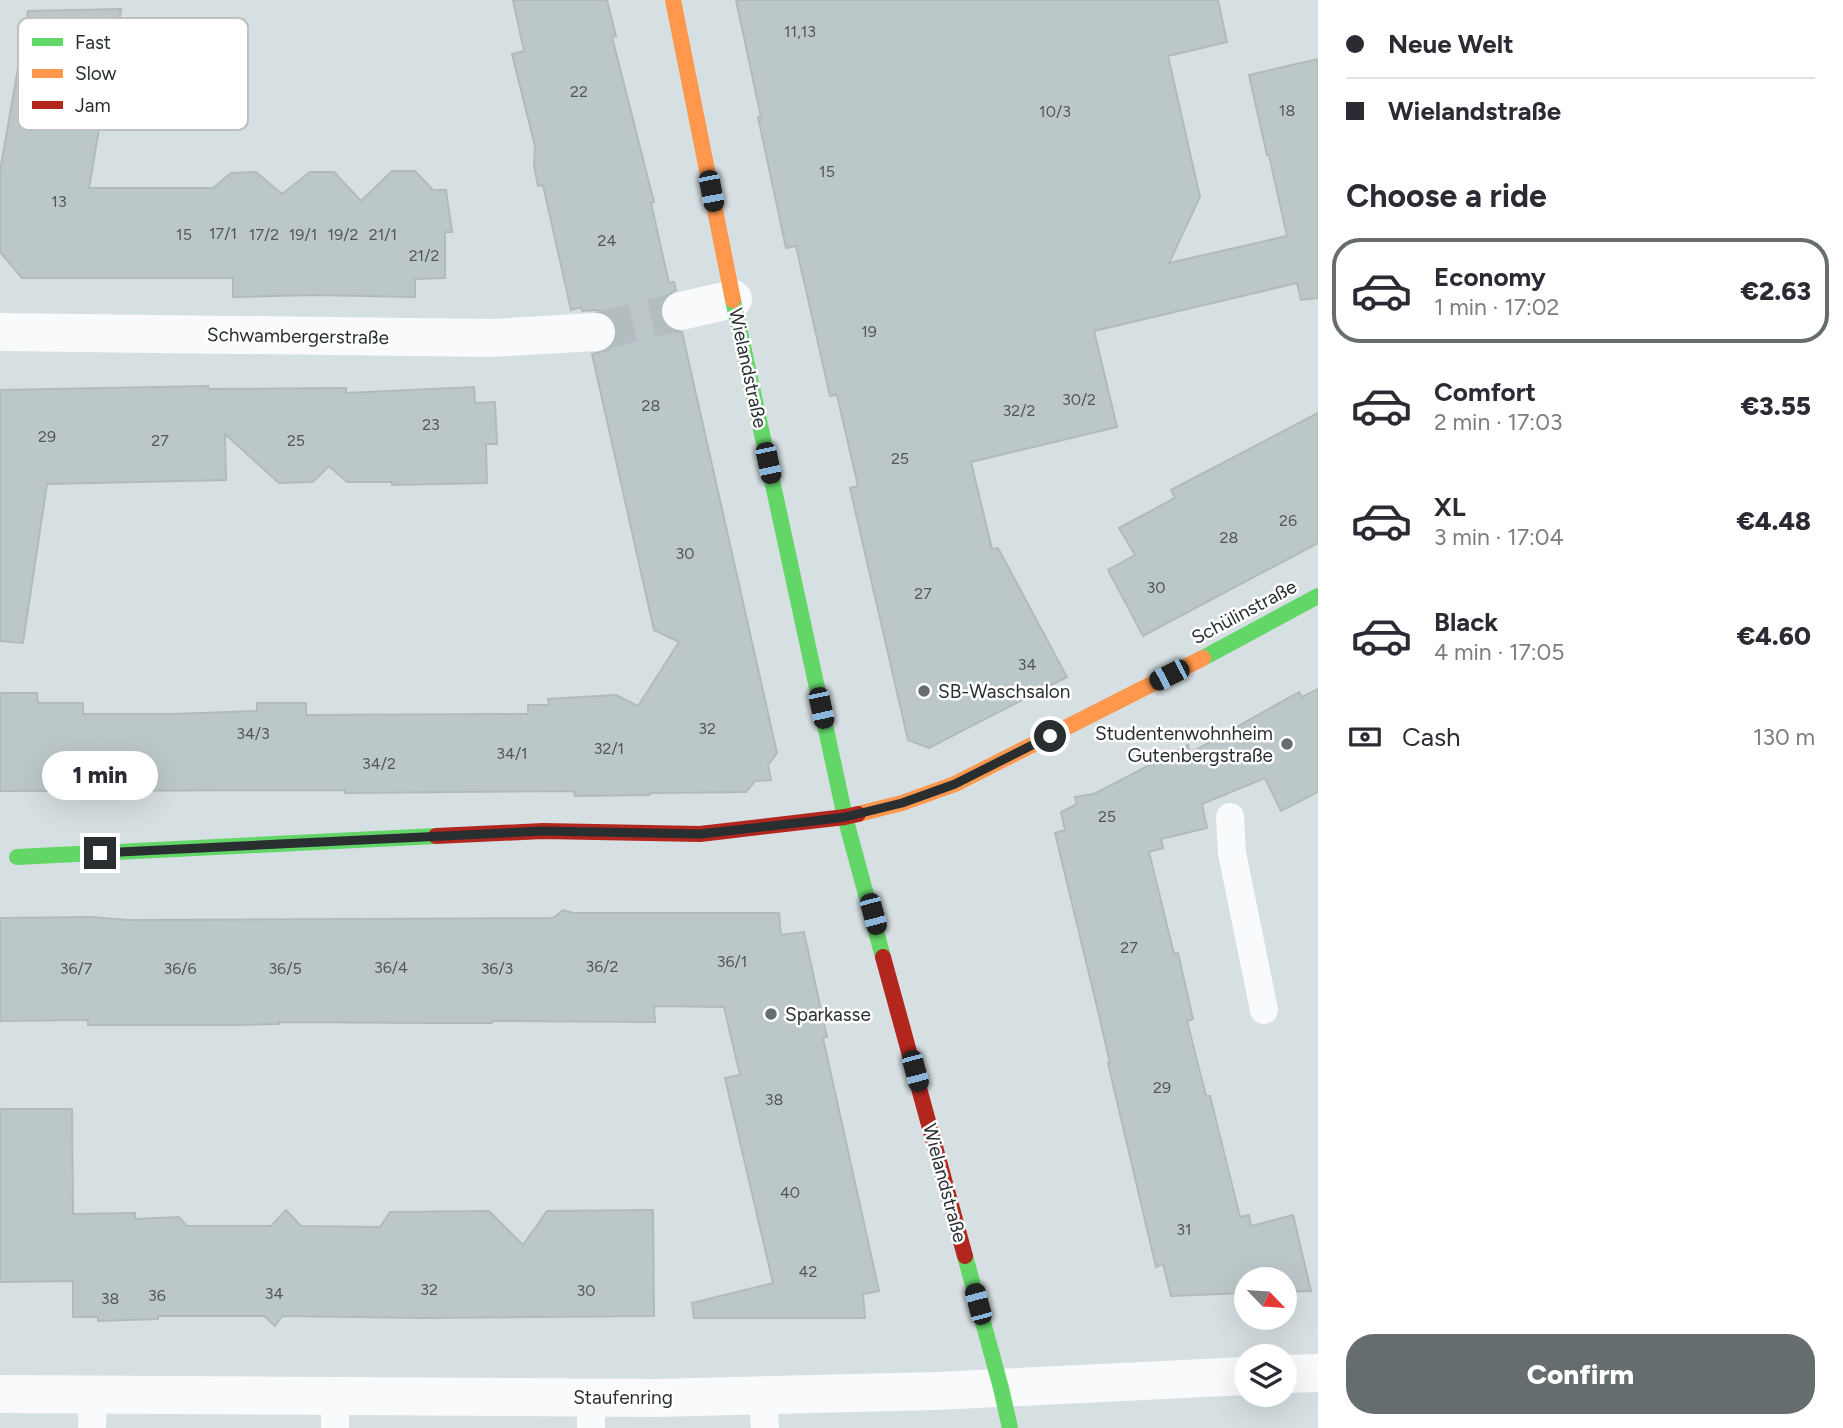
<!DOCTYPE html>
<meta charset="utf-8">
<style>
:root{--surface:#fff;--page:#f2f2f3;--text:#2b2b33;--muted:#7c7c81;--line:#e1e1e2;--accent:#666d6f}
body{margin:0;font-family:Figtree,sans-serif;background:var(--page);color:var(--text);height:100vh;display:flex;flex-direction:column;font-size:26px;white-space:nowrap}
*{box-sizing:border-box;margin:0}
p{font-size:23px;color:var(--muted)}
.icon{flex:none;width:38px;height:38px;fill:none;stroke:currentColor;stroke-width:2;stroke-linecap:round;stroke-linejoin:round}
.map{position:relative;flex:1;overflow:hidden}
.side{display:flex;flex-direction:column;background:var(--surface);width:525px}
.side>*{flex:none}
.banner{display:grid;align-content:center;height:154px;padding:0 28px;background:var(--surface)}
.needle{width:46px;rotate:115deg}
.buttons{position:absolute;left:1234px;top:1267px;display:grid;gap:14px}
.buttons a{display:grid;place-items:center;width:63px;height:63px;border-radius:50%;background:var(--surface);box-shadow:0 7px 28px #0002;font-size:35px}
.end{position:absolute;width:32px;height:32px;margin:-16px;border:9px solid #292f31;background:#fff;box-shadow:0 0 0 4px #fff}
.from{border-radius:50%}
.bubble{position:absolute;height:49px;border-radius:24px;background:var(--surface);box-shadow:0 7px 28px #0002;font-size:23px;font-weight:800;line-height:49px;text-align:center}
.car{position:absolute;width:21px;height:42px;margin:-21px -10px;border-radius:9px;box-shadow:0 0 5px 2px #0007;background:linear-gradient(#222 24%,#8ab4d8 0 40%,#222 0 76%,#8ab4d8 0 86%,#222 0)}
.banner b{display:flex;align-items:center;gap:24px;height:66px;font-size:26px}
.banner b+b{border-top:2px solid var(--line)}
.banner i{width:18px;height:18px;background:var(--text)}
ul{padding:0;list-style:none}
li{display:flex;align-items:center;gap:21px;height:105px;margin:0 14px 10px;padding:0 14px;border:4px solid transparent;border-radius:28px}
li div{flex:1}
li b{display:block;font-size:26px}
li em{font-style:normal;font-weight:800}
li.selected{border-color:var(--accent)}
li>.icon{width:63px;height:63px;stroke-width:1.5}
h2{padding:0 28px;font-size:32px;line-height:84px}
.pay{display:flex;align-items:center;gap:18px;height:77px;padding:0 28px;font-size:26px}
.pay p{margin-inline-start:auto}
.cta{display:flex;gap:14px;margin-top:auto;padding:14px 28px}
.cta a{flex:1;height:80px;border-radius:28px;background:var(--accent);color:#fff;font-size:28px;font-weight:800;line-height:80px;text-align:center}
main{display:flex;flex:1;min-height:0}
.map>svg:first-child{display:block}
.building{fill:#bcc7ca;stroke:#b3babc;stroke-width:2}
.lines{fill:none;stroke-linecap:round;stroke-linejoin:round}
.street-tunnel{stroke:#b3bcbf;stroke-width:38;stroke-dasharray:38 19;stroke-linecap:butt}
.lane{stroke:#f9fafb;stroke-width:28}
.street{stroke:#f9fafb;stroke-width:38}
.fast{stroke:#63d668;stroke-width:16}
.slow{stroke:#ff974d;stroke-width:16}
.jam{stroke:#b3261e;stroke-width:16}
.route{stroke:#292f31;stroke-width:9}
.poi-dot{fill:#666d6f;stroke:#fff;stroke-width:2.5}
.labels{text-anchor:middle;dominant-baseline:central;stroke-width:5;stroke-linejoin:round;paint-order:stroke}
.number-label{font-size:16px;fill:#50585a}
.street-label{font-size:19px;fill:#292f31;stroke:#fff}
.poi-label{font-size:19px;fill:#292f31;stroke:#fff;text-anchor:start}
.key{fill:#fff;stroke:#bfc1c1;stroke-width:2}
.key-label{font-size:19px;fill:#292f31}
</style>
<main>
<div class="map">
<svg width="1318" height="1428" viewBox="0 0 1318 1428">
<rect width="100%" height="100%" fill="#d6dfe2"/>
<path class="building" d="M513 0H607L616 36 612 37 654 202 651 203 669 283 674 282 676 290 666 296 660 305V315L666 326 674 332H682L777 753 768 765 771 780 755 781 746 792 650 793V795L575 796 574 791 345 793V790L0 791V693H37L38 703H83V714H174L257 711V703H306V715L528 714V705H549L548 699 616 695 638 706 679 642 654 630 592 354 609 350 616 341 618 330 614 319 605 312 595 310 582 311 581 307 571 310 543 185 538 186 534 165 535 146 512 54 524 51Z
M736 0H1218L1227 42 1168 56 1200 197 1169 263 1287 236 1269 155H1267L1249 75 1318 59V298L1301 300 1297 283 1094 331 1117 427 971 462 992 549 998 548 1067 677 929 748 908 740 850 488 858 486 837 395 830 396 796 246 786 248 758 117H761Z
M121 9 116 47H113L89 188H213L231 173 256 172 282 194 310 172H334L361 201 392 171H415L433 190H446L452 232H445V278L415 279V297L313 295 233 297V278H22L0 252V171L28 11Z
M208 386V389L346 388V393L474 387 475 403 495 402 497 444H486L487 483 392 485V482H347L329 466 313 482 279 483 225 434 226 480 47 484 23 643 0 641V390Z
M1318 413V543L1143 636 1108 570 1135 555 1119 528 1175 498 1171 490Z
M1318 689V792L1281 811 1265 778 1202 804 1207 828 1161 839 1163 848 1149 852 1174 954 1178 953 1193 1019 1187 1021 1206 1096H1210L1240 1217 1249 1215 1251 1226 1293 1215 1311 1291 1284 1292V1279H1246V1293L1171 1296 1163 1264 1156 1267 1108 1063H1110L1098 1011 1055 833 1065 830 1061 812 1077 804 1075 797 1094 794 1188 745 1190 753 1299 692 1302 697Z
M563 910 573 913H779L781 935 804 932 827 1037 823 1038 879 1291 863 1294 865 1318H694L692 1303 773 1283 725 1078 740 1075 724 1007 654 1006 655 1022 492 1021V1023H432L279 1022V1024L232 1025H88V1020L0 1021V918L90 917 128 920 553 918Z
M0 1109H72L73 1214 135 1213V1219L179 1217 187 1226H271L286 1210 301 1226 380 1227 390 1212 489 1211 523 1245 547 1211 653 1210 654 1316 425 1318 282 1316 275 1326 264 1316H158V1319L98 1321V1317H73V1281L0 1282Z"/>
<g class="lines">
<path class="street-tunnel" d="M596 332 681 311"/>
<path class="lane" d="M1230 817 1232 853 1264 1010
M763 1395 765 1428
M591 1398V1428
M92 1428 93 1395
M335 1428V1396"/>
<path class="street" d="M681 311 733 299
M0 332 491 338 596 332
M1284 1374 1318 1373
M0 1394 656 1398 936 1391 1246 1376"/>
<path class="fast" d="M733 300 845 817 883 957
M1203 658 1318 596
M17 857 436 836
M965 1256 1001 1388 1010 1428"/>
<path class="slow" d="M673 0 733 300
M858 814 902 803 955 784 1203 658"/>
<path class="jam" d="M436 836 543 831 700 834 845 817 858 814
M883 957 965 1256"/>
</g>
<g class="lines">
<path class="route" d="M100 853 543 831 700 834 814 821 845 817 902 803 955 784 1050 736"/>
</g>
<g class="poi-dot">
<circle cx="924" cy="691" r="7"/>
<circle cx="1287" cy="744" r="7"/>
<circle cx="771" cy="1014" r="7"/>
</g>
<g class="labels">
<g class="number-label">
<text x="800" y="31">11,13</text>
<text x="579" y="91">22</text>
<text x="1287" y="110">18</text>
<text x="1055" y="111">10/3</text>
<text x="827" y="171">15</text>
<text x="59" y="201">13</text>
<text x="223" y="233">17/1</text>
<text x="184" y="234">15</text>
<text x="264" y="234">17/2</text>
<text x="303" y="234">19/1</text>
<text x="343" y="234">19/2</text>
<text x="383" y="234">21/1</text>
<text x="607" y="240">24</text>
<text x="424" y="255">21/2</text>
<text x="869" y="331">19</text>
<text x="1079" y="399">30/2</text>
<text x="651" y="405">28</text>
<text x="1019" y="410">32/2</text>
<text x="431" y="424">23</text>
<text x="47" y="436">29</text>
<text x="160" y="440">27</text>
<text x="296" y="440">25</text>
<text x="900" y="458">25</text>
<text x="1288" y="520">26</text>
<text x="1229" y="537">28</text>
<text x="685" y="553">30</text>
<text x="1156" y="587">30</text>
<text x="923" y="593">27</text>
<text x="1027" y="664">34</text>
<text x="707" y="728">32</text>
<text x="253" y="733">34/3</text>
<text x="609" y="748">32/1</text>
<text x="512" y="753">34/1</text>
<text x="379" y="763">34/2</text>
<text x="1107" y="816">25</text>
<text x="1129" y="947">27</text>
<text x="732" y="961">36/1</text>
<text x="602" y="966">36/2</text>
<text x="391" y="967">36/4</text>
<text x="76" y="968">36/7</text>
<text x="180" y="968">36/6</text>
<text x="285" y="968">36/5</text>
<text x="497" y="968">36/3</text>
<text x="1162" y="1087">29</text>
<text x="774" y="1099">38</text>
<text x="790" y="1192">40</text>
<text x="1184" y="1229">31</text>
<text x="808" y="1271">42</text>
<text x="429" y="1289">32</text>
<text x="586" y="1290">30</text>
<text x="274" y="1293">34</text>
<text x="157" y="1295">36</text>
<text x="110" y="1298">38</text>
</g>
<g class="street-label">
<text transform="translate(298 336) rotate(1)">Schwambergerstraße</text>
<text transform="translate(748 368) rotate(78)">Wielandstraße</text>
<text transform="translate(1244 612) rotate(-28)">Schülinstraße</text>
<text transform="translate(945 1183) rotate(75)">Wielandstraße</text>
<text x="623" y="1397">Staufenring</text>
</g>
<g class="poi-label">
<text x="938" y="691">SB-Waschsalon</text>
<text x="1273" y="733" text-anchor="end">Studentenwohnheim<tspan x="1273" dy="22">Gutenbergstraße</tspan></text>
<text x="785" y="1014">Sparkasse</text>
</g>
</g>
<rect x="18" y="18" width="230" height="112" rx="10" class="key"/>
<rect x="32" y="38" width="31" height="8" fill="#63d668"/>
<rect x="32" y="69" width="31" height="9" fill="#ff974d"/>
<rect x="32" y="101" width="31" height="8" fill="#b3261e"/>
<g class="key-label">
<text x="75" y="49">Fast</text>
<text x="75" y="80">Slow</text>
<text x="75" y="112">Jam</text>
</g>
</svg>
<div class="buttons">
<a><svg class="needle" viewBox="-14 -14 28 28"><path d="M0-13l5 13h-10z" fill="#e53935"/><path d="M0 13l5-13h-10z" fill="#7c7c81"/></svg></a>
<a><svg class="icon" aria-label="layers" viewBox="0 0 24 24"><path d="M12 4l9 5-9 5-9-5zM3 14l9 5 9-5"/></svg></a>
</div>
<i class="end from" style="left:1050px;top:736px"></i>
<i class="end" style="left:100px;top:853px"></i>
<div class="bubble" style="left:42px;top:751px;width:116px">1 min</div>
<i class="car" style="left:711px;top:191px;rotate:169deg"></i>
<i class="car" style="left:768px;top:463px;rotate:168deg"></i>
<i class="car" style="left:1169px;top:675px;rotate:243deg"></i>
<i class="car" style="left:821px;top:708px;rotate:168deg"></i>
<i class="car" style="left:873px;top:914px;rotate:165deg"></i>
<i class="car" style="left:915px;top:1071px;rotate:165deg"></i>
<i class="car" style="left:978px;top:1304px;rotate:345deg"></i>
</div>
<section class="side">
<div class="banner">
<b><i class="from"></i>Neue Welt</b>
<b><i></i>Wielandstraße</b>
</div>
<h2>Choose a ride</h2>
<ul>
<li class="selected"><svg class="icon" aria-label="car" viewBox="0 0 24 24"><path d="M5 17H2v-5l4-1 3-4h7l3 4 3 1v5h-3M9 17h6M6 11h13"/><circle cx="7" cy="17" r="2"/><circle cx="17" cy="17" r="2"/></svg><div><b>Economy</b><p>1 min · 17:02</p></div><em>€2.63</em></li>
<li><svg class="icon" aria-label="car" viewBox="0 0 24 24"><path d="M5 17H2v-5l4-1 3-4h7l3 4 3 1v5h-3M9 17h6M6 11h13"/><circle cx="7" cy="17" r="2"/><circle cx="17" cy="17" r="2"/></svg><div><b>Comfort</b><p>2 min · 17:03</p></div><em>€3.55</em></li>
<li><svg class="icon" aria-label="car" viewBox="0 0 24 24"><path d="M5 17H2v-5l4-1 3-4h7l3 4 3 1v5h-3M9 17h6M6 11h13"/><circle cx="7" cy="17" r="2"/><circle cx="17" cy="17" r="2"/></svg><div><b>XL</b><p>3 min · 17:04</p></div><em>€4.48</em></li>
<li><svg class="icon" aria-label="car" viewBox="0 0 24 24"><path d="M5 17H2v-5l4-1 3-4h7l3 4 3 1v5h-3M9 17h6M6 11h13"/><circle cx="7" cy="17" r="2"/><circle cx="17" cy="17" r="2"/></svg><div><b>Black</b><p>4 min · 17:05</p></div><em>€4.60</em></li>
</ul>
<div class="pay"><svg class="icon" aria-label="cash" viewBox="0 0 24 24"><path d="M3 7h18v10H3z"/><circle cx="12" cy="12" r="2"/></svg>Cash<p>130 m</p></div>
<div class="cta"><a>Confirm</a></div>
</section>
</main>
